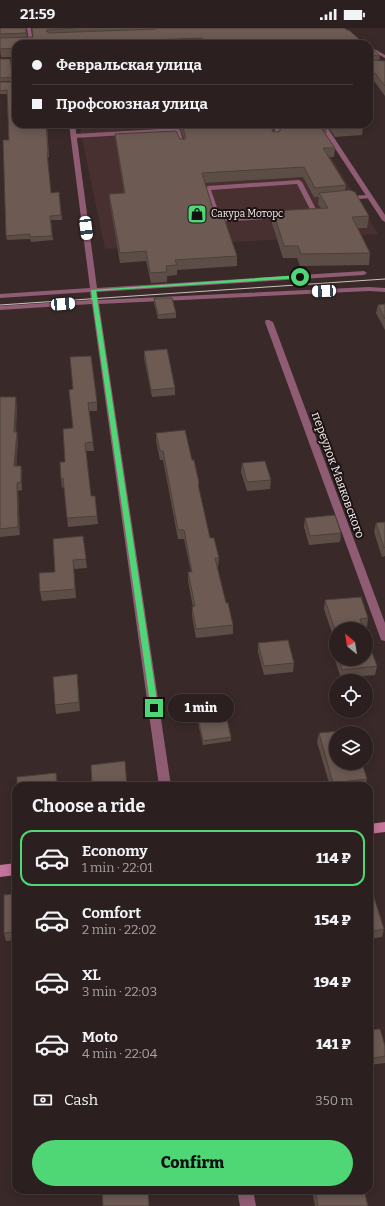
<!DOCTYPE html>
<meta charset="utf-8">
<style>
:root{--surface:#2c1f1f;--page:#342728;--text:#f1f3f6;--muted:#a6a2a4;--line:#483d3d;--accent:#4fd675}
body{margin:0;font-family:Bitter,serif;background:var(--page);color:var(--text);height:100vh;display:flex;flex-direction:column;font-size:15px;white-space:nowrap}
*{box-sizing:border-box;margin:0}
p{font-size:13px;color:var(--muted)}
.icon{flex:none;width:22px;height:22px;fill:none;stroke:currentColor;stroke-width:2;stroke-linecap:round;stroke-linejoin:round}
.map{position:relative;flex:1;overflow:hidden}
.side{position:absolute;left:12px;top:754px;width:361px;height:412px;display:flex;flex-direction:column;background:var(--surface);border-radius:12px;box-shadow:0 2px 10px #0003,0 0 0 1px var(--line)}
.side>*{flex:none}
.top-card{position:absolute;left:12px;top:12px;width:361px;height:88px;border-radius:12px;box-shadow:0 2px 10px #0003,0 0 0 1px var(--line);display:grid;align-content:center;height:88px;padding:0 20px;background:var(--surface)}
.needle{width:26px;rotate:330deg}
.tools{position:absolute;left:329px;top:594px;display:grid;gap:8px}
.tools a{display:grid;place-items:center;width:44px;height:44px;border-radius:50%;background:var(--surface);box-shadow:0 2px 10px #0003,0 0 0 1px var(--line);font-size:20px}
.end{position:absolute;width:18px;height:18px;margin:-9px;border:5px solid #4fd675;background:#111;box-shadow:0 0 0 2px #111}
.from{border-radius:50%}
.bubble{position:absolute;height:28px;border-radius:14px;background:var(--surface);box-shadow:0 2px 10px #0003,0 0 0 1px var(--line);font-size:13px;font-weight:800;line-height:28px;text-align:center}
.car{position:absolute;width:12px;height:24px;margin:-12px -6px;border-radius:5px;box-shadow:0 0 3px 1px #0007;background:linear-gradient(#fff 24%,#345 0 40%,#fff 0 76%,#345 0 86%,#fff 0)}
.top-card b{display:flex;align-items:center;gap:14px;height:38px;font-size:15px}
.top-card b+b{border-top:1px solid var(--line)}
.top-card i{width:10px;height:10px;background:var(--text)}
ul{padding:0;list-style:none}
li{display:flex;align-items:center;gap:12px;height:56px;margin:0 8px 6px;padding:0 12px;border:2px solid transparent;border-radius:12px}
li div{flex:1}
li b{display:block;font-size:15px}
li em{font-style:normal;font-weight:800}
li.selected{border-color:var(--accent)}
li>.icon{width:36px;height:36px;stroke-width:1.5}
h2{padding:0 20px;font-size:18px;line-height:48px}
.pay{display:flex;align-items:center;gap:10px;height:44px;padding:0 20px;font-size:15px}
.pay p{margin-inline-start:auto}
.button{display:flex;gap:8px;margin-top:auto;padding:8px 20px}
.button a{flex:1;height:46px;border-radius:24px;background:var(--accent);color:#111;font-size:16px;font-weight:800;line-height:46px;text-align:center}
.status{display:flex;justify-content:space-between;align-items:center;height:28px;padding:0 20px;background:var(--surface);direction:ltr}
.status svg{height:11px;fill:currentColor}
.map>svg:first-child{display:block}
.built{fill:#483030}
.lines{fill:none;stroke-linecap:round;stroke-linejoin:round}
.service{fill:#8f5c73;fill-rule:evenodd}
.minor{fill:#8f5c73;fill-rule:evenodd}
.secondary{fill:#c4749a;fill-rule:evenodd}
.tram{stroke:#cec1c1;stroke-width:1}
.wall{fill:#5d4d47}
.shaded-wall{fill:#4c3f3a}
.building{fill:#6c5a53;stroke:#4c3f3a}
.route{fill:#4fd675}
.labels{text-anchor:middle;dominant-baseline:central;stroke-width:4;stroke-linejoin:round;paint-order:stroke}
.far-poi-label{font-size:10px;fill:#f9eded;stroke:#1c1414;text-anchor:start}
.street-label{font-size:12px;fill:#f9eded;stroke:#1c1414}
</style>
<div class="status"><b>21:59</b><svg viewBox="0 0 49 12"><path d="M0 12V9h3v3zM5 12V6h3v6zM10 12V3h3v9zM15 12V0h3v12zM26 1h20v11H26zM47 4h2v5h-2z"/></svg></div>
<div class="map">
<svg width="385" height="1178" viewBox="0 0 385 1178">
<rect width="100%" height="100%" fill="#3a2929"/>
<path class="built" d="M79 96H311L378 206 105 221Z"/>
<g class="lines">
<path class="service" d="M369 18 385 27V30L369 21Z
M288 96H325L322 98 280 99 278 111 273 112 276 97Z
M177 100 180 102 185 120 180 119 175 104 74 110 71 108 74 106Z
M299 152 302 154 319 187 318 188 217 194 205 160 208 158ZM297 156 312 185 221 191 211 162Z
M369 167 372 169 371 170 347 172 344 170 347 168Z"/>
<path class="minor" d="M27 0H31L33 16H29Z
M69 96H75L97 260 364 243 367 245 364 247 97 264 98 272 369 259 385 260V264L369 263 99 276 171 758H159L92 276 0 282V278L91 272 90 264 0 270V266L90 260Z
M319 96H325L385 187V194L382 192Z
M266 292H269L273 294 385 595V613L381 612 380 609 265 294Z
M237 1162H253L256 1178H240Z"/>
<path class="secondary" d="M385 794V804L369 806V796Z
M16 835V847L0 849V837Z"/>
<path class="tram" d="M0 277 385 251"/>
</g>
<path class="wall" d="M0 0H26L27 9H33L32 0H343L361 13 369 16H16V29H1L0 21Z
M369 16 380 28 379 33H385V68L374 53H369Z
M0 31 13 49 14 53H0Z
M0 54 15 57 47 96 49 129H47L51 165 59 164 62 192H51L53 212 31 214 30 211 7 212 6 208 9 112 7 66H0Z
M177 96H279L275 97 273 104H274L327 100 326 107 335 120 334 129H329L346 157 345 163 369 188 367 200H358L370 225 369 237 300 238 297 230H283L272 195 273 183 321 180 318 176 319 169H314L303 149 204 155 215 188 237 228V238L177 242V247L167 248V254L151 255 146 233 120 235 110 176 109 166 124 165 116 115 115 106 184 111 181 102 178 99Z
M326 96H361L363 98 362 107 335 109Z
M154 270 176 285V290L158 291 154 275Z
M385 276V302L376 285 378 277Z
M144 323 175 360V367L152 369 144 330Z
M69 362 97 374V383H89L94 423H86L91 468H95L98 496 68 499 64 459 62 460 61 451 73 400Z
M0 369 17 377 16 404H17L18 412 16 438H21L22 446V462L18 463 20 507 0 509Z
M156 405 192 432 199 455V463L210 510 219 530 218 539H217L226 575 233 597V606L196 610 192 588V579H193L188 553V544H191L184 511H178L163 432H160L156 413Z
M242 435 271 452 270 461 247 463 241 444Z
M305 490 341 505 340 514 309 517 304 499Z
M385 494V528L382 529 374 504 376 495Z
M83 508 87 540 74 541 76 570 42 573 40 564 55 544Z
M325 572 368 590 367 599 336 601V631H366L377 638 375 647 341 650 333 626 335 617H336L324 581Z
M258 615 294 635 293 644 264 647 258 624Z
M77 646 80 683 56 686 55 677Z
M198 690 231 709V713L203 717 198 695Z
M319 705 367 751 365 758H330L317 714Z
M369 864 384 901 382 909 369 911Z
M16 866V912L6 913 4 905Z
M369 1002 385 1018V1035L369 1037Z
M312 1162H364L368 1178H315Z"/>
<path class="shaded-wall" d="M299 14V16H276Z
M273 96H279L275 97 272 112V103Z
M16 369 17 377 15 413 14 404Z
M17 404 18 412 16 446 14 438Z
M21 438 22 446V462L21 454Z
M17 455 18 463 20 507 18 499Z
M77 646 78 655 80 683 79 674Z
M56 745 58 754V758H57Z"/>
<path class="building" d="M0 0H26V5L0 6Z
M32 0H75L47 2 46 3 49 5 156 1V0H343L350 3 361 13 364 11 369 16H301L299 14 276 16H205L202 10 150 12 153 16H16V20L0 21V10L33 9Z
M369 16 380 28 370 27 369 31Z
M0 31H10L13 49 0 50Z
M369 32 385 33V58L375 45H369Z
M0 54H14L15 57H16V96H46L48 124 47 125 51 165 59 164 61 187 50 188 52 208 30 209V206L6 208 3 112H9L7 62 0 63Z
M182 96H273L272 103 274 104 280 103 281 96H324L327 100 322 101 335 120H323L346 157 315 160 304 139 202 145 215 188 223 187 237 228 175 232 177 237 166 238 167 244 150 245 146 223 120 225 109 166 125 165 115 106 176 103 180 111H186Z
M333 96H361L363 98 336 100Z
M350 162 355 164 369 188 352 189 370 225 301 226 298 218H284L273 183 328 180 319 165Z
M154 270H172L176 285 158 287Z
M385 276V291L378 277Z
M167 321 175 360 151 362 144 323Z
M91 328 97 374 88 375 93 414 85 415 91 468H95L97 488 67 490 63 450 61 451 60 434H65L63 401 73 400 69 362 73 361 70 329Z
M0 369H16L14 404H17L14 438H21V454L17 455 18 499 0 501Z
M185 402 192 432H194L199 455 198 456 210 510H214L219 530H215L226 575H228L233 597 196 601 192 579 195 578 188 544H192L184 502H178L163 423H160L156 405Z
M265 433 271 452 247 454 242 435Z
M335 487 341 505 310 508 305 490Z
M385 494V519L384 520 376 495Z
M83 508 86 531 73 532 75 561 40 564 39 545 55 544 53 511Z
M361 569 368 590 360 591 363 601H336V605L325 572Z
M366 608 377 638 342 642 339 631H366Z
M288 612 294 635 264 638 258 615Z
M77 646 79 674 55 677 53 649Z
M226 687 231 709 203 713 198 690Z
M351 702 352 705H336V735H362L367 751 333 755 319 705Z
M125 733 127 758H92L91 737Z
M56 745 57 758H17V749Z
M372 863 384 901 369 904V864Z
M16 866V904L4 905V867Z
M380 1001 385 1018V1028L369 1031V1002Z
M102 1162H148L149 1178H103Z
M315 1162H364L368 1178H318Z"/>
<path class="route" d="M300 247 302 250 96 263 158 680 154 683 151 682 91 262Z"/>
<defs>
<g id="shop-square" transform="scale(1)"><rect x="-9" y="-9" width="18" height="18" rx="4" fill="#4fd675" stroke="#1c1414"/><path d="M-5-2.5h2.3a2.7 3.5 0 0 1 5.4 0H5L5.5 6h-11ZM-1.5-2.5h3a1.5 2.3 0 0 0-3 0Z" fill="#111"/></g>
</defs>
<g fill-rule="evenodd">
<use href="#shop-square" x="197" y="186"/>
</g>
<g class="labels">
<g class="far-poi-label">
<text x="211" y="186">Сакура Моторс</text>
</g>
<g class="street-label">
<text transform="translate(338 447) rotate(70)">переулок Маяковского</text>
</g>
</g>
</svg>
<div class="tools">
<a><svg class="needle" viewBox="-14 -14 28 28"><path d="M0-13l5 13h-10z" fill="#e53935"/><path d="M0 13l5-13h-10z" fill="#a6a2a4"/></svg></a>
<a><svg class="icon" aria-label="locate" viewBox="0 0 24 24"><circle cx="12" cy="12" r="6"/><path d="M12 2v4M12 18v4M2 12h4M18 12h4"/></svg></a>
<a><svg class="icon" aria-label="layers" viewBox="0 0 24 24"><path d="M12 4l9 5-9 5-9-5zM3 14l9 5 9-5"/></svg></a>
</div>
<i class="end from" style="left:300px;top:249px"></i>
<i class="end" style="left:154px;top:680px"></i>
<div class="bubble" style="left:168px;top:666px;width:66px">1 min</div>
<i class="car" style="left:86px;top:200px;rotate:173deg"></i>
<i class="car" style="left:324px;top:263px;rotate:267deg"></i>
<i class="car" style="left:63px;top:276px;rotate:86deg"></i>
<div class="top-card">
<b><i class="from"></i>Февральская улица</b>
<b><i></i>Профсоюзная улица</b>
</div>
<section class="side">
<h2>Choose a ride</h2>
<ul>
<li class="selected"><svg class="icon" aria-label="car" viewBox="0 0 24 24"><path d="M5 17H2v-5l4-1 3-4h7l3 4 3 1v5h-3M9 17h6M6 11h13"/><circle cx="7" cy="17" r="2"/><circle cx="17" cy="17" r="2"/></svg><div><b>Economy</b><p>1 min · 22:01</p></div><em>114 ₽</em></li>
<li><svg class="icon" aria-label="car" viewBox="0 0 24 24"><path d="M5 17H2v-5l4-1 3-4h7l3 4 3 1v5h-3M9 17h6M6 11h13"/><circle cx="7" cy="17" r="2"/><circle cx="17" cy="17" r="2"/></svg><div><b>Comfort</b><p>2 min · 22:02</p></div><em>154 ₽</em></li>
<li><svg class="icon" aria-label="car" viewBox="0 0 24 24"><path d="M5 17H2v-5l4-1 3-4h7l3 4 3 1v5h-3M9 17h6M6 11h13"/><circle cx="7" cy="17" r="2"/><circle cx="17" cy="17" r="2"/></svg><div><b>XL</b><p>3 min · 22:03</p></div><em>194 ₽</em></li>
<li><svg class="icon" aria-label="car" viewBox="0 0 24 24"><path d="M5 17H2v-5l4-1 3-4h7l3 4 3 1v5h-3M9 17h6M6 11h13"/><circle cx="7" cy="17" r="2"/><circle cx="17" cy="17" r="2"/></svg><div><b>Moto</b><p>4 min · 22:04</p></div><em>141 ₽</em></li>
</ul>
<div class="pay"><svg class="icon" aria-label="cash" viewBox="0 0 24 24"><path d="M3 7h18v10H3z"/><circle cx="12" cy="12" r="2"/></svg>Cash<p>350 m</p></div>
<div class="button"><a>Confirm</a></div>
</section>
</div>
